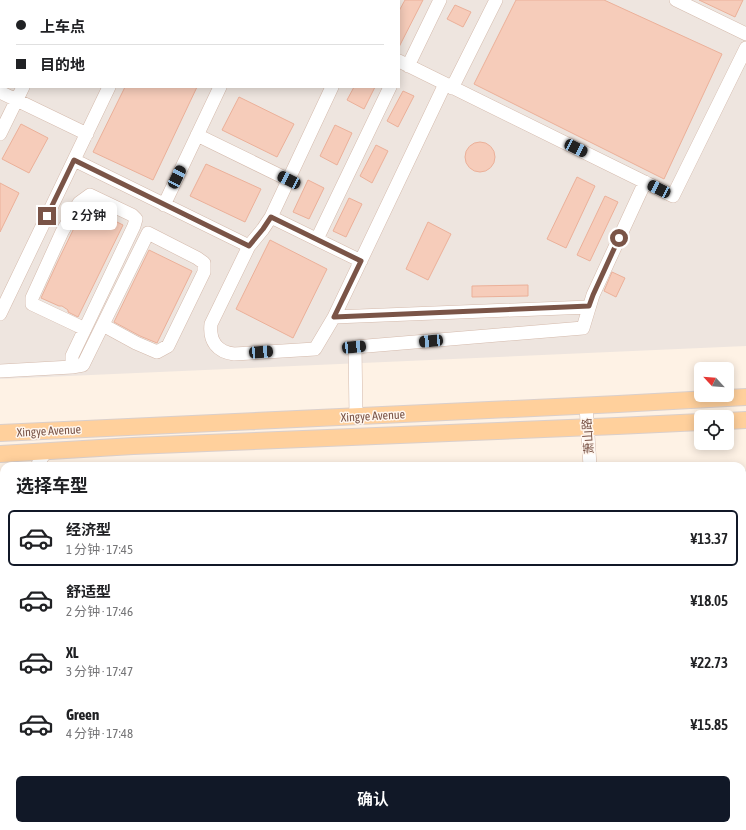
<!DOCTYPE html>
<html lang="zh">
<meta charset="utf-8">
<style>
:root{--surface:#fff;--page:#f6f6f6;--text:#202124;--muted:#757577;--line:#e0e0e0;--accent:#111827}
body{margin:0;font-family:"Asap Condensed","Noto Sans SC",sans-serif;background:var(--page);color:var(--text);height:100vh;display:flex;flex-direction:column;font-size:15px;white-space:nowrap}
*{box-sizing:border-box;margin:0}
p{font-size:13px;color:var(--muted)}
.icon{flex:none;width:22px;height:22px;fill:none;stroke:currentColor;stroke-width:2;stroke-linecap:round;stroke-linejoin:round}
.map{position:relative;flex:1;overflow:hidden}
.drawer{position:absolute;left:0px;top:462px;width:746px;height:368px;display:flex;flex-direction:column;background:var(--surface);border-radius:12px 12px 0 0;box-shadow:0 2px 10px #0003}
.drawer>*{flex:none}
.hud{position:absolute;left:0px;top:0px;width:400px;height:88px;box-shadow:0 2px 10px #0003;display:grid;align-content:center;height:88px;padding:0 16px;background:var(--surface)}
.needle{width:26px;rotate:296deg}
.tools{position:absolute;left:694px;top:362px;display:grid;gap:8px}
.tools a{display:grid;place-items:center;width:40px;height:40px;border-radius:6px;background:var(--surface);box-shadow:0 2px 10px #0003;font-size:20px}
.end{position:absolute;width:18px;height:18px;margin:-9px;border:5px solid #7a5447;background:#fff;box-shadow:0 0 0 2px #fff}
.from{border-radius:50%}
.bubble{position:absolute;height:28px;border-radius:6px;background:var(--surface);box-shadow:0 2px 10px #0003;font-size:13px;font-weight:600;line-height:28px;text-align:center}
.car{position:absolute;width:12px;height:24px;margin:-12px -6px;border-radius:5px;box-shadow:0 0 3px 1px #0007;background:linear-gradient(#222 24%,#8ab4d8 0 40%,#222 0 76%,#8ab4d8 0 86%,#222 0)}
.hud b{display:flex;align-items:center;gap:14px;height:38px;font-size:15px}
.hud b+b{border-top:1px solid var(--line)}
.hud i{width:10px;height:10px;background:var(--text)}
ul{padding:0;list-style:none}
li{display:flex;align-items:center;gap:12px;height:56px;margin:0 8px 6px;padding:0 8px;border:2px solid transparent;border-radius:6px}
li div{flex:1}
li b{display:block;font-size:15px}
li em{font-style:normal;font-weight:600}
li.on{border-color:var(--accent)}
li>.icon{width:36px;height:36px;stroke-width:1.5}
h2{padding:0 16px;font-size:18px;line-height:48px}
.button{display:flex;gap:8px;margin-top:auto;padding:8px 16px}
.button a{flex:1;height:46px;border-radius:6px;background:var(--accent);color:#fff;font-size:16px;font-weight:600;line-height:46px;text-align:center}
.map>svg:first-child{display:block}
.industrial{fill:#eee5df;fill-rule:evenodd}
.building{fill:#f6ccba;stroke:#ebb099}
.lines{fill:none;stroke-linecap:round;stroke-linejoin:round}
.minor-casing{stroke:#d4baac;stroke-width:14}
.major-casing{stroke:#dacfcb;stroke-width:18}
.minor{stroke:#fff;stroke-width:13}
.major{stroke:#ffd09c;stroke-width:16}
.route{stroke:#7a5447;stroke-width:5}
.labels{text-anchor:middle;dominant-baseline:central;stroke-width:3;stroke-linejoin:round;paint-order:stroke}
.street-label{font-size:12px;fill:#7a5447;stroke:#fff6ee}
</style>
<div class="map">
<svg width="746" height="830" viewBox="0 0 746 830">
<rect width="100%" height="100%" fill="#fef2e5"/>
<path class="industrial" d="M0 0H746V346L0 379ZM1 1H399V87H1Z
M742 470H746V830H633V826H742Z
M0 701H4V826H13V830H0Z
M72 826H596L597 830H72Z"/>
<path class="building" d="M405 0H423L399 47V11Z
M516 0H604L722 54 664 179 474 84Z
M699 0H743L735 17Z
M455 5 471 12 463 27 447 19Z
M125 87H197L153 180 93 152Z
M354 87H375L364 109 347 100Z
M403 91 414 96 398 127 387 121Z
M239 97 294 124 277 157 222 130Z
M21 124 48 138 29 173 2 159Z
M335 125 352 133 337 165 320 156Z
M465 157a15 15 0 1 1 30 0a15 15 0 1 1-30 0Z
M376 145 388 151 372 183 360 176Z
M206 164 261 189 245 222 190 196Z
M577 177 595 186 566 248 547 239Z
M308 180 324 188 309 219 293 212Z
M0 183 19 193 0 232Z
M605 196 618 202 590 261 577 255Z
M349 198 362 204 346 237 333 231Z
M87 207 123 225 78 317 68 312V310L62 306H59L41 298 58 261 77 222 85 208Z
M428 222 451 234 428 280 406 269Z
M270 240 327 269 293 338 236 309Z
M149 250 192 271 157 343 140 336 114 322Z
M612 272 625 278 616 297 604 291Z
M528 285V296L472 297V286Z"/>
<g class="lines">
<g class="minor-casing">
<path id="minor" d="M274 0 276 1
M676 0 746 34
M9 1V0
M64 1V0
M150 1 151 0
M262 1V0
M319 1 320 0
M390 1 391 0
M0 20 1 18
M399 61 673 196 746 48
M408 66 440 0
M445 84 334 317 589 307
M452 88 496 0
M0 92 87 134
M0 134 23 87
M197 135 289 180
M74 160 249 246 211 324C209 341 217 352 234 354L315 349 334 317
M164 205 220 87
M271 217 361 261
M317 239 390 87
M249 246 263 229 271 217 332 87
M0 314 109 87
M72 367 83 365 148 233 197 258 204 263V272L168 346 157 352 136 343 103 325
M0 371 72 367V356L134 226 136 219 132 215 90 195 79 203 62 232 32 298V304L85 329
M586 406 590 466
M356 417 355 347 583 328 593 295 645 182
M37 466 46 451
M742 494 746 493
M0 501 4 514
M742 629H746
M742 695H746
M0 739H4
M0 768 4 778 0 790
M37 826V830
M87 826 88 830
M352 826V830
M614 826V830
M652 826 653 830
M553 830 555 826
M725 830 746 829"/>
</g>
<g class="major-casing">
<path id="major" d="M727 421 746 420
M0 433 618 404 746 397
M0 454 133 446 617 426 701 422"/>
</g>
<use href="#minor" class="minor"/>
<use href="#major" class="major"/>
</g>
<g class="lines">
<path class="route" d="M47 216 74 160 249 246 263 229 271 217 361 261 334 317 589 306 593 295 619 238"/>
</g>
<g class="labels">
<g class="street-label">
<text transform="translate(373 416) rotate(-3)">Xingye Avenue</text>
<text transform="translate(49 431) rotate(-3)">Xingye Avenue</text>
<text transform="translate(588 436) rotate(-94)">萧山路</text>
</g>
</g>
</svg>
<div class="tools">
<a><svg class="needle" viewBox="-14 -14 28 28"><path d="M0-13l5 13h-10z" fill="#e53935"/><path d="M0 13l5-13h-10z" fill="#757577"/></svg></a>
<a><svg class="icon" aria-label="locate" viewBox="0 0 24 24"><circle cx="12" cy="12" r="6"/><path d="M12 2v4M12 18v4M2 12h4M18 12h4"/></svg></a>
</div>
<i class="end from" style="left:619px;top:238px"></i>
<i class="end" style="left:47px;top:216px"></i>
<div class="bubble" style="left:61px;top:202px;width:56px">2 分钟</div>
<i class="car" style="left:576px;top:148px;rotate:116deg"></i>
<i class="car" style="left:177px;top:177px;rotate:26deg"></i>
<i class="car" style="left:289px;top:180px;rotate:296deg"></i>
<i class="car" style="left:659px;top:189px;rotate:296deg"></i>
<i class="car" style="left:431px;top:341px;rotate:265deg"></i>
<i class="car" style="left:354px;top:347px;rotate:85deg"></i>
<i class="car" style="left:261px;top:352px;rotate:86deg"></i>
<div class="hud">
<b><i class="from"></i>上车点</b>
<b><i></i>目的地</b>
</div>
<section class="drawer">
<h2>选择车型</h2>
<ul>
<li class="on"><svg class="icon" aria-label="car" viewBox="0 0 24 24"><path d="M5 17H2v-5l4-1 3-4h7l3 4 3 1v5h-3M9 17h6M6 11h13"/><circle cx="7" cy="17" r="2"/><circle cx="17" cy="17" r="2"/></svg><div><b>经济型</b><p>1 分钟 · 17:45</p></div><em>¥13.37</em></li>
<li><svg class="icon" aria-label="car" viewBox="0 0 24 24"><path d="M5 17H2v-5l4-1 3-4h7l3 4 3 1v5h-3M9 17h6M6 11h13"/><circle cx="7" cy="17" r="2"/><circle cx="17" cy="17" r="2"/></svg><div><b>舒适型</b><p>2 分钟 · 17:46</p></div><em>¥18.05</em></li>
<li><svg class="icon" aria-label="car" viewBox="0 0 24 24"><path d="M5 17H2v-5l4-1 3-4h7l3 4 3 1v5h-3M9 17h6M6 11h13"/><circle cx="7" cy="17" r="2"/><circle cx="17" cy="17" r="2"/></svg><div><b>XL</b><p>3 分钟 · 17:47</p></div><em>¥22.73</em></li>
<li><svg class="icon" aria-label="car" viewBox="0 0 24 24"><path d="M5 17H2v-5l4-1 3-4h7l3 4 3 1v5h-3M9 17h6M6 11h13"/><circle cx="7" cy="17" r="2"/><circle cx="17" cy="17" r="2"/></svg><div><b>Green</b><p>4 分钟 · 17:48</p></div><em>¥15.85</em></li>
</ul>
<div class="button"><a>确认</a></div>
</section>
</div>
